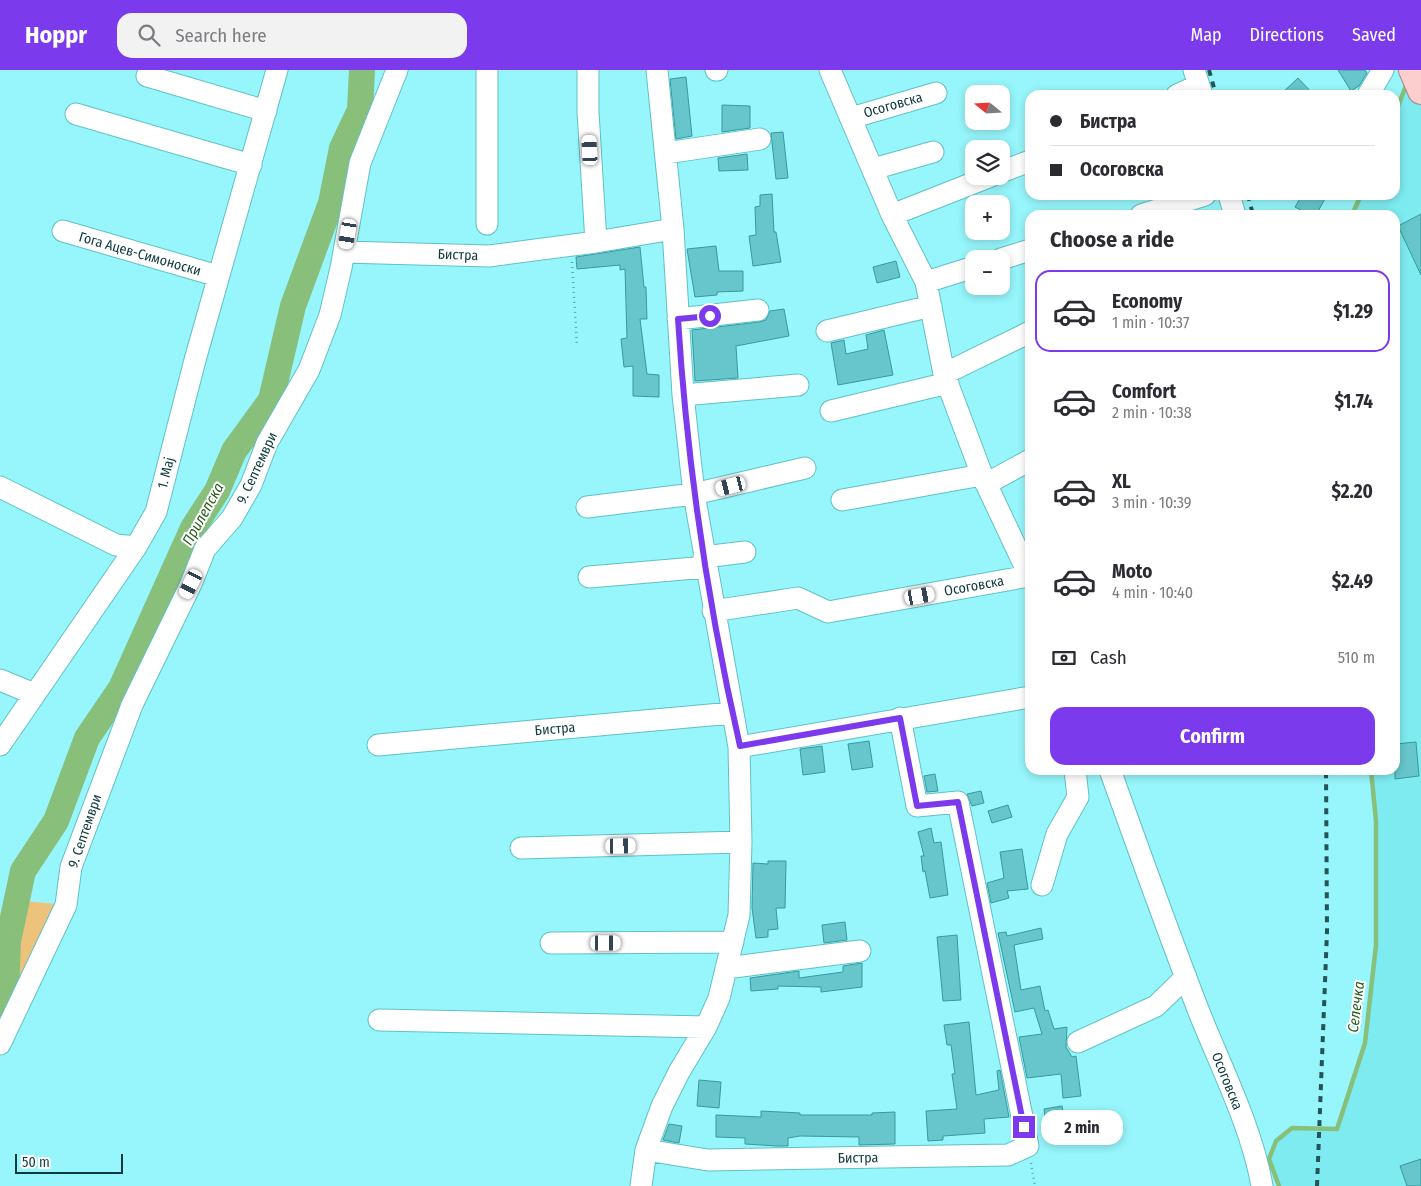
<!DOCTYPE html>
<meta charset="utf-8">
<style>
:root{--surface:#fff;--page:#f2f2f3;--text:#2b2b33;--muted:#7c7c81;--line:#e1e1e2;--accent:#7c3aed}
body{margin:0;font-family:"Fira Sans Condensed",sans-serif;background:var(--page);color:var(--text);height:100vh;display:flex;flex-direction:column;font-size:19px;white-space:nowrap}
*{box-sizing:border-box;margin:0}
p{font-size:16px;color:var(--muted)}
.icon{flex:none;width:28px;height:28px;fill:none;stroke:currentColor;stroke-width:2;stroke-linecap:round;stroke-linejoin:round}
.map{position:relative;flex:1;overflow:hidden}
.drawer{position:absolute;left:1025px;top:140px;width:375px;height:565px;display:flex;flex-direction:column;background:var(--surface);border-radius:15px;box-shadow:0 2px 8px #0003}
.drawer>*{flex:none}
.top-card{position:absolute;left:1025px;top:20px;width:375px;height:110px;border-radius:15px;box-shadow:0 2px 8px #0003;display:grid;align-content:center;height:110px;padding:0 25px;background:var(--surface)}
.needle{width:32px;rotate:288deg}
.tools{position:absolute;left:965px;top:15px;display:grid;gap:10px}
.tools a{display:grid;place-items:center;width:45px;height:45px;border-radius:10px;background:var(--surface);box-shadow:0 2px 8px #0003;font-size:25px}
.scale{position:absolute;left:15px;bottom:12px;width:108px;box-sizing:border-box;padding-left:5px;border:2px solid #0f393b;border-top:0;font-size:14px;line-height:18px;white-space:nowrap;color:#0f393b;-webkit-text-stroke:4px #fff;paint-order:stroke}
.end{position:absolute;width:22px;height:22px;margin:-11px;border:6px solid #7c3aed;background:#fff;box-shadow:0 0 0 2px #fff}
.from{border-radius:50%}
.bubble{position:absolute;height:35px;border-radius:15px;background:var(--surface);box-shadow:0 2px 8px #0003;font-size:16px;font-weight:700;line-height:35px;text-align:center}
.car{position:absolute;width:15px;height:30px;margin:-15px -8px;border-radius:6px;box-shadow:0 0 4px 1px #0007;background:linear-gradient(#fff 24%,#345 0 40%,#fff 0 76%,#345 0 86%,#fff 0)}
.top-card b{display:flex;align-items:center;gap:18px;height:48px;font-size:19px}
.top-card b+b{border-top:1px solid var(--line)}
.top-card i{width:12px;height:12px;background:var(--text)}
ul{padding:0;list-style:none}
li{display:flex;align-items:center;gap:15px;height:82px;margin:0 10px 8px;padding:0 15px;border:2px solid transparent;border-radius:15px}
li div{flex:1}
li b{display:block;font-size:19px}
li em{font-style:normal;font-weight:700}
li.selected{border-color:var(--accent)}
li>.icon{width:45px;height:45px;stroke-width:1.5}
h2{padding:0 25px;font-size:22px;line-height:60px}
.pay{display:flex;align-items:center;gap:12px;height:55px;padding:0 25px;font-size:19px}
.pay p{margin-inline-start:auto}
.cta{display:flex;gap:10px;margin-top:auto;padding:10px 25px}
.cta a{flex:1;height:58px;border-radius:15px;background:var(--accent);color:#fff;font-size:20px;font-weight:700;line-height:58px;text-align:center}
header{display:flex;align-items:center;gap:30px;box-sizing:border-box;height:70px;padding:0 25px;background:var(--accent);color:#fff}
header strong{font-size:24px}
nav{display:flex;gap:28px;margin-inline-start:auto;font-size:18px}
.search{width:350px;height:45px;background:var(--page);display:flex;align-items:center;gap:12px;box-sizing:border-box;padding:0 18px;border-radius:15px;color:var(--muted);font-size:19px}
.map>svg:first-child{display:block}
.built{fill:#7eebf0}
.green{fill:#edc37c}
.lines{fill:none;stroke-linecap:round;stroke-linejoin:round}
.stream{stroke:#88bf7b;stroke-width:4.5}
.river{stroke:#88bf7b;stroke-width:26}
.building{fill:#66c6cb;stroke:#359a9e}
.minor-casing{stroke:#61c1c5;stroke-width:23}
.major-casing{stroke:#a98485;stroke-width:28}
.path{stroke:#5ea8ac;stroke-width:2.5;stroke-dasharray:1 4;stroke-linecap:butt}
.minor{stroke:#fff;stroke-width:21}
.major{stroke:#fdcece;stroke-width:26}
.rail{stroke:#235557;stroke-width:4;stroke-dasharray:6 6;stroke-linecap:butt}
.route{stroke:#7c3aed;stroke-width:6}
.labels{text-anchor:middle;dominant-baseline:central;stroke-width:4;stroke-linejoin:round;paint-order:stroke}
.street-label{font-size:14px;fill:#0f393b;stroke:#fff}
.water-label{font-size:15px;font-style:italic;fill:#2a5e1b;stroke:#fff}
</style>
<header>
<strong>Hoppr</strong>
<div class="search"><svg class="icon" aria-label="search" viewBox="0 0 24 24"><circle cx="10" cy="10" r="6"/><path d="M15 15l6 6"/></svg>Search here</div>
<nav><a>Map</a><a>Directions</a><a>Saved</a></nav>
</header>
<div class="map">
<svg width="1421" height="1116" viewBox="0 0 1421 1116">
<rect width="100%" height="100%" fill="#96f6fb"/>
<path class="built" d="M1412 0H1421V1116H1279L1269 1089 1276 1071 1292 1058 1337 1059 1365 973 1376 875V751L1371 700H1395V145H1352L1361 125H1395V44Z"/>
<path class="green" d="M15 830 66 835 0 973V933L6 924 8 871Z"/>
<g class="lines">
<path class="stream" d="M1395 44 1407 13
M1352 145 1361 125
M1279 1116 1269 1089 1276 1071 1292 1058 1337 1059 1365 973 1376 875V751L1371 700"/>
<path class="river" d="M0 933 6 924 8 871 23 801 56 751 87 668 121 618 193 458 217 421 234 381 271 330 293 236 331 133 342 78 360 40 362 0"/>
</g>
<path class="building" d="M1338 0H1365L1367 3 1359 16 1351 21Z
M686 7 692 66 676 69 670 9Z
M1298 8 1314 25H1280Z
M722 35 750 36V58L722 62Z
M783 62 788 108 776 109 771 63Z
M747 84 748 100 719 101 718 88Z
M772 124 774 162H776L781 192 753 196 749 166 756 165 755 137 760 136V125Z
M1302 125H1327L1316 145H1310L1295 137Z
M1421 144V205L1398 156Z
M716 176 719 201H743V221L717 222V225L695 227 687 179Z
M640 177 644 217H646L647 249H640L647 304 659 305V327L633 326V296L624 297 621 269 627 268 625 199 620 200V195L577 199 576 187Z
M896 191 900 207 877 213 873 197Z
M784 239 789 266 736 276 738 308 695 311 692 260 759 252 766 250 770 241Z
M884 260 893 305 838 315 831 273 844 270 846 284 868 279 866 265Z
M869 671 873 697 852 700 848 674Z
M1416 672 1419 706 1395 709V674Z
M822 676 825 702 803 705 800 679Z
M935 704 938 721 927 722 924 706Z
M981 721 984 733 972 736 967 724Z
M1008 735 1012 747 992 753 988 741Z
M931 758 934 773 941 772 948 825 930 828 925 801 923 802 921 786H924L918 762Z
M1022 779 1028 819 1007 821 1009 828 991 833 987 813 1004 808 1000 782Z
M768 791H786L785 838H776L778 859 768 860V867L756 868 752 838 753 793 768 794Z
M845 852 847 870 824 873 822 855Z
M1041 858 1043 869 1014 875 1021 920 1040 916 1045 941 1048 940 1054 959 1067 957 1066 977 1072 987 1076 986 1081 1026 1063 1028 1061 1004 1027 1008 1019 967 1042 964 1034 938 1015 942 998 863 1006 862 1007 866Z
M957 865 961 930 943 931 937 867Z
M862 893V917L821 922V917L778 916V919L751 921 750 908 799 901V908L843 902V896Z
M969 952 976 1025 999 1020 997 1001 1000 1000 1009 1047 984 1049 985 1063 943 1066V1070L928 1071 926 1041 957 1039 952 1004H955L951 975H947L944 955Z
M699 1010 721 1012 719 1038 697 1036Z
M1062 1036 1065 1051 1046 1054 1044 1039Z
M761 1041 800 1043V1045H872V1043L895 1042V1074L859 1075V1067L800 1066 788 1068V1076H776L745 1074V1068L716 1067V1045L761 1047Z
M669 1054 682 1056 679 1073 663 1070Z
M1421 1089V1116H1407L1400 1096Z"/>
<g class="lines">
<g class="minor-casing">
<path id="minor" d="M588 0V42L596 172
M716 0H717
M830 0 892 145 926 212 944 304 982 405 1030 507
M1194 0 1202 25
M147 6 266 41
M1177 25 1199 15
M1368 25 1383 0
M76 44 251 95
M851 48 936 23
M666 83 760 69
M873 99 933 82
M1001 102 1030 91
M1229 125 1235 145
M892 145 991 106
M1141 145 1205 125
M487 154V0
M63 161 218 206
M344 182 489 186 596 172 673 159
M1001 189 1030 180
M926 212 974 197
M678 249 758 240
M827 261 931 236
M944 304 1030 262
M683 325 798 315
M831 341 948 313
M986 414 1030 390
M0 417 116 475 136 477
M842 430 982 405
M587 437 694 424 805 398
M704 487 745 482
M589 507 707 497
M713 541 798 528 828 542 1029 506
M0 610 34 624
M0 675 136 477 156 442 195 290 277 0
M378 675 732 643
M739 677 1030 627
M1110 700C1139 781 1168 862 1199 942 1221 997 1252 1058 1262 1116
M521 778 741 772
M1042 815 1057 764 1078 727 1075 700
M551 873 733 872
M726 898 860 881
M379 950 706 957
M1078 972 1156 936 1186 907
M0 974 66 835 71 797 132 635 191 514 205 479 232 448 251 415 267 373 309 300 330 245 341 198 360 93 397 0
M646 1080 708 1090 1008 1085 1028 1076 958 732 917 736 900 648
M641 1116 646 1080 662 1036 679 1002 706 957 719 928 739 845 741 772 739 677 694 424 683 325 673 159 657 0"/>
</g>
<g class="major-casing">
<path id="major" d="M1412 0 1421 21"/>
</g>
<path class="path" d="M572 192 577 276
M1031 1093 1035 1116"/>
<use href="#minor" class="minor"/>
<use href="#major" class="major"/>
<path class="rail" d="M1209 0 1216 25
M1248 125 1253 145
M1317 1116 1327 861 1326 700"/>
</g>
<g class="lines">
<path class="route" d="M710 246 678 249C687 393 708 536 740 676L900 648 917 736 958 732 1024 1057"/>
</g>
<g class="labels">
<g class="street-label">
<text transform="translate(893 35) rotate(-16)">Осоговска</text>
<text transform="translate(140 184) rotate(16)">Гога Ацев-Симоноски</text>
<text transform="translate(458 185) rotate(2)">Бистра</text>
<text transform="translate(257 398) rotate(-65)">9. Септември</text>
<text transform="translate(166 403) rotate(-76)">1. Мај</text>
<text transform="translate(974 516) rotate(-10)">Осоговска</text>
<text transform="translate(555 659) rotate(-5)">Бистра</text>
<text transform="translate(85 761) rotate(-71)">9. Септември</text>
<text transform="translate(1227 1011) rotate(68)">Осоговска</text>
<text transform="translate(858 1088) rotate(-1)">Бистра</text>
</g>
<g class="water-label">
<text transform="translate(203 444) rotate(-61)">Прилепска</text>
<text transform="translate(1356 937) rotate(-83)">Селечка</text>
</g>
</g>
</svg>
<div class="tools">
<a><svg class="needle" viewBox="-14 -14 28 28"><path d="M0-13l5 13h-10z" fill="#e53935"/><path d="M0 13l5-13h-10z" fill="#7c7c81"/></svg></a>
<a><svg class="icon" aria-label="layers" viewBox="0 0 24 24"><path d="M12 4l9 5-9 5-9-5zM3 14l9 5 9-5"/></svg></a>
<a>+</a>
<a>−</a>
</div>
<div class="scale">50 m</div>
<i class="end from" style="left:710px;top:246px"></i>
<i class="end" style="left:1024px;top:1057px"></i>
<div class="bubble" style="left:1041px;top:1040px;width:82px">2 min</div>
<i class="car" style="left:590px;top:80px;rotate:357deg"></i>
<i class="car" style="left:348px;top:164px;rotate:190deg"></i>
<i class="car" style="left:731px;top:416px;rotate:256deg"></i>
<i class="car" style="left:191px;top:514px;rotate:207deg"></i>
<i class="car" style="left:920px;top:526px;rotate:80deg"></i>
<i class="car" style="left:621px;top:776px;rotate:89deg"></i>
<i class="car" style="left:606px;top:873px;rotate:90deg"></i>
<div class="top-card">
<b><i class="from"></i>Бистра</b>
<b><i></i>Осоговска</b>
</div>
<section class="drawer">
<h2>Choose a ride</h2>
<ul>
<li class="selected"><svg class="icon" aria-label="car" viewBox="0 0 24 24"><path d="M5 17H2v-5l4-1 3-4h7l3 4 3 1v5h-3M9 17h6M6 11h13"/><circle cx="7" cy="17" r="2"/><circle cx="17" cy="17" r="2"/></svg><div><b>Economy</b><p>1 min · 10:37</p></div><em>$1.29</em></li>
<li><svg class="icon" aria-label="car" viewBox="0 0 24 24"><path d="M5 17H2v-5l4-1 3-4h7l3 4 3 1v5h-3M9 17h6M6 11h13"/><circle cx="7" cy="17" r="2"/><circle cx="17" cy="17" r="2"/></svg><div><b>Comfort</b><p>2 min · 10:38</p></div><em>$1.74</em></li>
<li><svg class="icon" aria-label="car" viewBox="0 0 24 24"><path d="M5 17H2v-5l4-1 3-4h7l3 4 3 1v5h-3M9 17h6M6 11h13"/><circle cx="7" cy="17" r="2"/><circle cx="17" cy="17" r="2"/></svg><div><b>XL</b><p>3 min · 10:39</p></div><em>$2.20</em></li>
<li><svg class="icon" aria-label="car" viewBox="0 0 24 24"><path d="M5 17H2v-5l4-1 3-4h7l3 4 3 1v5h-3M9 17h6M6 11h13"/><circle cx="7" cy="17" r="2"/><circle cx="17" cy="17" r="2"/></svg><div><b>Moto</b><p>4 min · 10:40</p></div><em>$2.49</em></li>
</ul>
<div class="pay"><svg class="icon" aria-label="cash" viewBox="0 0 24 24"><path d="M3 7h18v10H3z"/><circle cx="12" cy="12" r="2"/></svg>Cash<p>510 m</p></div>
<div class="cta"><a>Confirm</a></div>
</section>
</div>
